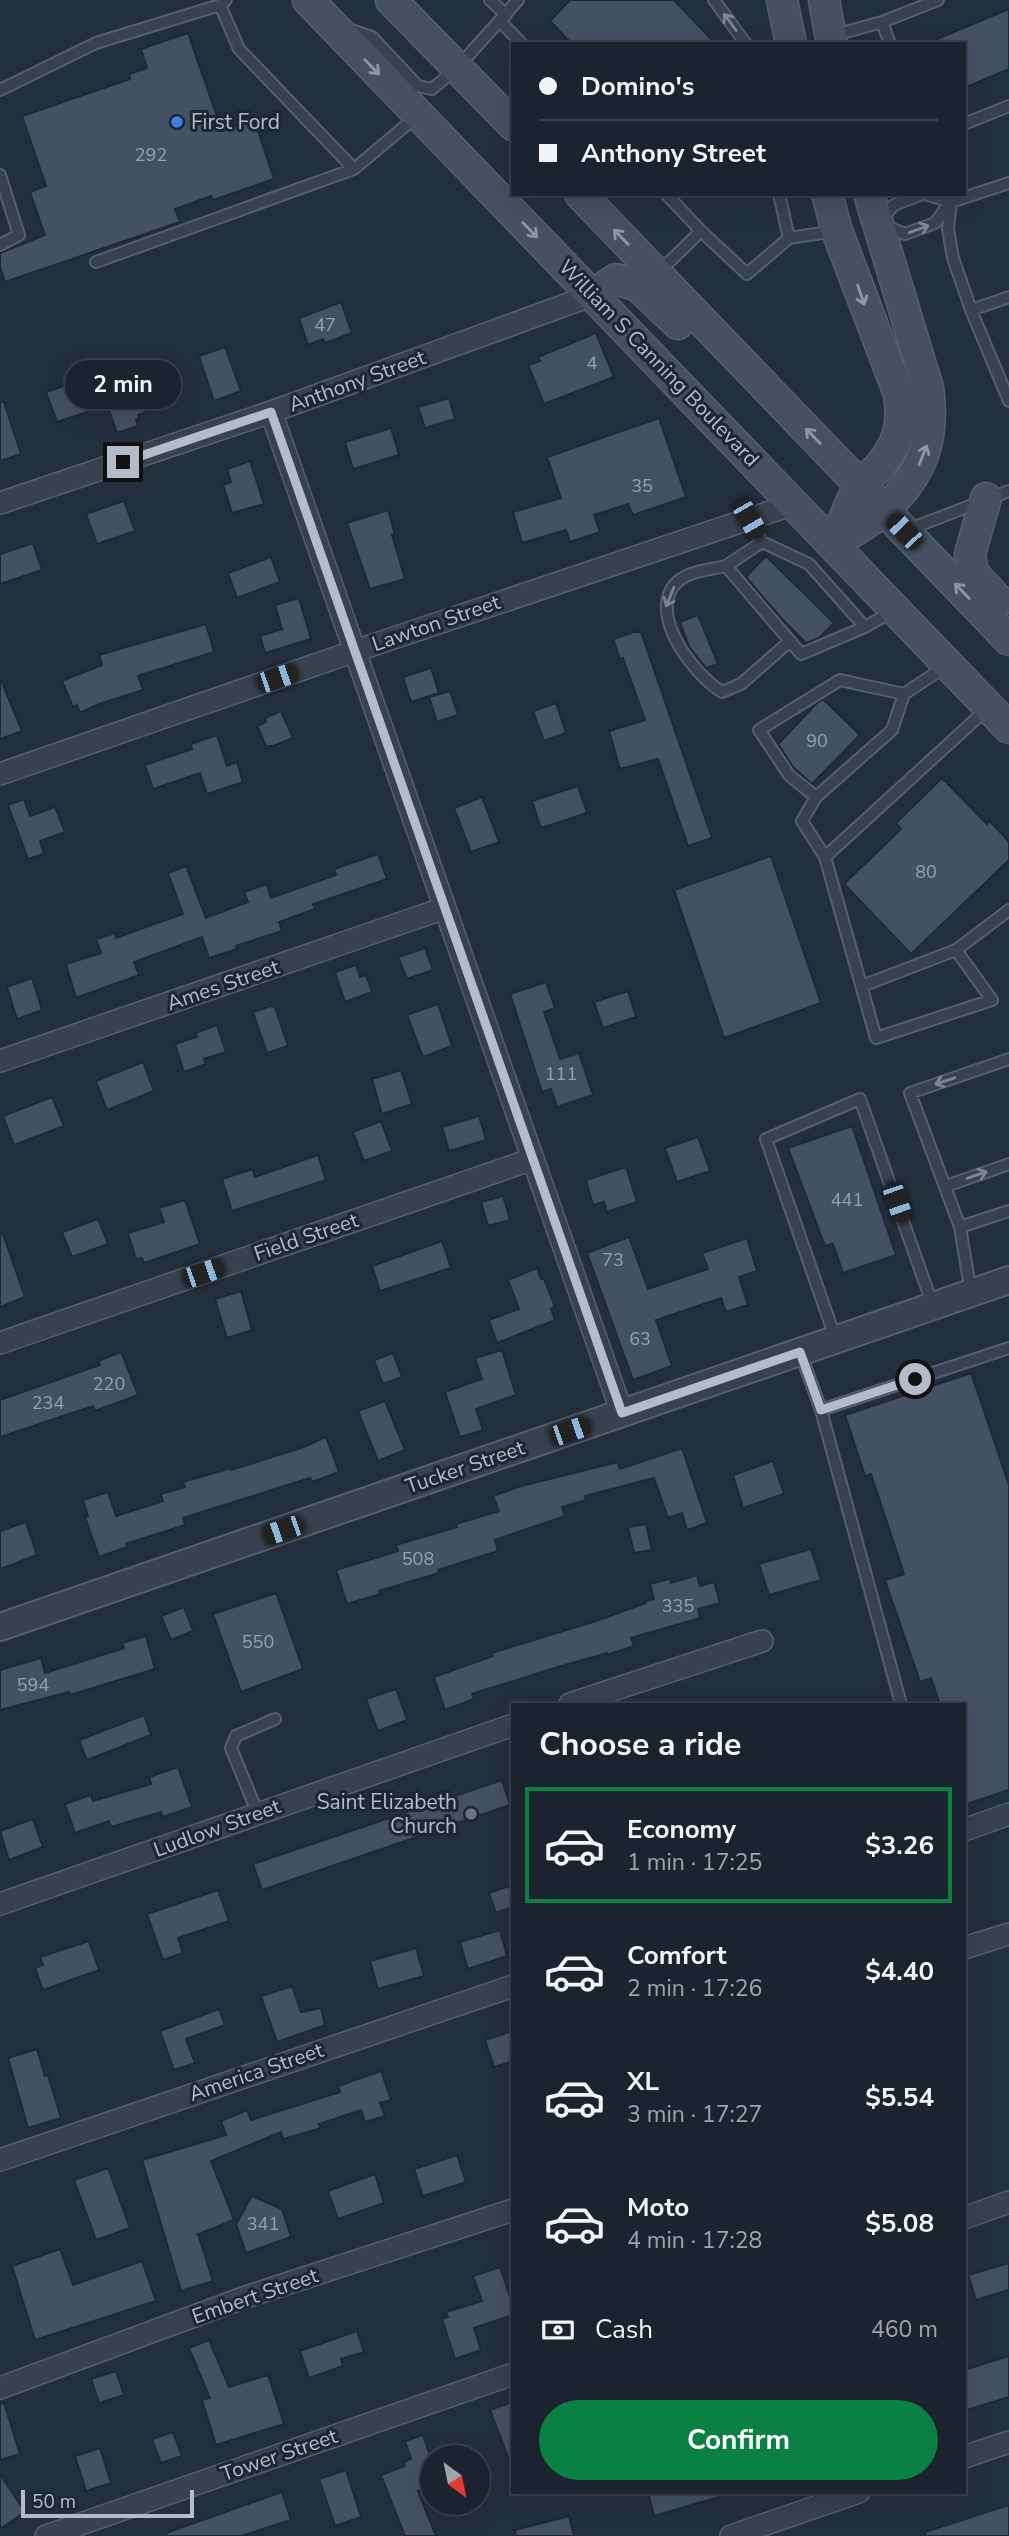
<!DOCTYPE html>
<meta charset="utf-8">
<style>
:root{--surface:#1b232e;--page:#282f3a;--text:#f1f3f6;--muted:#a0a4aa;--line:#39404a;--accent:#0b8043}
body{margin:0;font-family:"Nunito Sans",sans-serif;background:var(--page);color:var(--text);height:100vh;display:flex;flex-direction:column;font-size:26px;white-space:nowrap}
*{box-sizing:border-box;margin:0}
p{font-size:23px;color:var(--muted)}
.icon{flex:none;width:38px;height:38px;fill:none;stroke:currentColor;stroke-width:2;stroke-linecap:round;stroke-linejoin:round}
.map{position:relative;flex:1;overflow:hidden}
.side{position:absolute;left:511px;top:1703px;width:455px;height:791px;display:flex;flex-direction:column;background:var(--surface);border-radius:0px;box-shadow:0 7px 28px #0002,0 0 0 2px var(--line)}
.side>*{flex:none}
.guide{position:absolute;left:511px;top:42px;width:455px;height:154px;border-radius:0px;box-shadow:0 7px 28px #0002,0 0 0 2px var(--line);display:grid;align-content:center;height:154px;padding:0 28px;background:var(--surface)}
.needle{width:46px;rotate:147deg}
.buttons{position:absolute;left:420px;top:2445px;display:grid;gap:14px}
.buttons a{display:grid;place-items:center;width:70px;height:70px;border-radius:50%;background:var(--surface);box-shadow:0 7px 28px #0002,0 0 0 2px var(--line);font-size:35px}
.scale{position:absolute;left:21px;bottom:18px;width:173px;box-sizing:border-box;padding-left:7px;border:4px solid #b4bcc9;border-top:0;font-size:19px;line-height:24px;white-space:nowrap;color:#b4bcc9;-webkit-text-stroke:5px #1d2633;paint-order:stroke}
.end{position:absolute;width:32px;height:32px;margin:-16px;border:9px solid #b4bcc9;background:#111;box-shadow:0 0 0 4px #111}
.from{border-radius:50%}
.bubble{position:absolute;height:49px;border-radius:24px;background:var(--surface);box-shadow:0 7px 28px #0002,0 0 0 2px var(--line);font-size:23px;font-weight:700;line-height:49px;text-align:center}
.car{position:absolute;width:21px;height:42px;margin:-21px -10px;border-radius:9px;box-shadow:0 0 5px 2px #0007;background:linear-gradient(#222 24%,#8ab4d8 0 40%,#222 0 76%,#8ab4d8 0 86%,#222 0)}
.guide b{display:flex;align-items:center;gap:24px;height:66px;font-size:26px}
.guide b+b{border-top:2px solid var(--line)}
.guide i{width:18px;height:18px;background:var(--text)}
ul{padding:0;list-style:none}
li{display:flex;align-items:center;gap:21px;height:116px;margin:0 14px 10px;padding:0 14px;border:4px solid transparent;border-radius:0px}
li div{flex:1}
li b{display:block;font-size:26px}
li em{font-style:normal;font-weight:700}
li.current{border-color:var(--accent)}
li>.icon{width:63px;height:63px;stroke-width:1.5}
h2{padding:0 28px;font-size:32px;line-height:84px}
.pay{display:flex;align-items:center;gap:18px;height:77px;padding:0 28px;font-size:26px}
.pay p{margin-inline-start:auto}
.button{display:flex;gap:14px;margin-top:auto;padding:14px 28px}
.button a{flex:1;height:80px;border-radius:42px;background:var(--accent);color:#fff;font-size:28px;font-weight:700;line-height:80px;text-align:center}
.map>svg:first-child{display:block}
.building{fill:#455162;stroke:#1f2835;stroke-width:2}
.lines{fill:none;stroke-linecap:round;stroke-linejoin:round}
.service-casing{stroke:#565f6c;stroke-width:14}
.minor-casing{stroke:#565f6c;stroke-width:24}
.tertiary-casing{stroke:#565f6c;stroke-width:30}
.secondary-casing{stroke:#565f6c;stroke-width:33}
.service{stroke:#38414e;stroke-width:10}
.minor{stroke:#38414e;stroke-width:21}
.tertiary{stroke:#38414e;stroke-width:26}
.secondary{stroke:#465061;stroke-width:30}
.oneway{stroke:#7c8592}
.oneway2{stroke:#8e96a5}
.route{stroke:#b4bcc9;stroke-width:9}
.shop-dot{fill:#3f7fe0;stroke:#1d2633;stroke-width:2.5}
.worship-dot{fill:#6b7280;stroke:#1d2633;stroke-width:2.5}
.labels{text-anchor:middle;dominant-baseline:central;stroke-width:6;stroke-linejoin:round;paint-order:stroke}
.number-label{font-size:18px;fill:#98a1af}
.poi-label{font-size:21px;fill:#b4bcc9;stroke:#1d2633;text-anchor:start}
.street-label{font-size:21px;fill:#b4bcc9;stroke:#1d2633}
</style>
<div class="map">
<svg width="1009" height="2536" viewBox="0 0 1009 2536">
<rect width="100%" height="100%" fill="#242f3e"/>
<path class="building" d="M570 0H674L716 44H572L550 21Z
M1009 9V69L964 88V44H925Z
M188 33 222 131 254 119 274 179 213 200 211 196 175 209 180 222 5 282 0 267V253L45 235 30 192 46 186 22 116 130 79 129 74 147 68 141 49Z
M341 302 352 333 325 343 323 339 308 345 299 318Z
M596 333 614 377 544 404 528 365 540 361 538 357Z
M225 347 241 391 214 401 199 356Z
M167 375 176 402 138 415 139 419 136 420 138 426 117 433 104 396Z
M77 382 87 412 57 422 46 392Z
M449 398 455 419 425 428 418 407Z
M0 402H4L21 454 0 461Z
M659 418 686 497 633 515 628 504 594 515 600 532 570 542 566 530 522 543 513 512 561 498 547 457Z
M391 428 399 455 353 469 345 442Z
M250 461 264 504 232 513 223 485 231 482 227 469Z
M124 501 135 531 97 544 86 514Z
M388 510 395 534 392 535 405 579 370 589 347 523Z
M33 543 42 570 0 584V554Z
M766 556 834 623 819 638 806 643 781 618 746 577Z
M271 557 280 582 237 598 228 573Z
M299 598 311 639 265 653 260 636 282 629 275 605Z
M698 615 718 664 706 668 689 647 680 622Z
M206 624 214 652 138 676 143 690 99 704 80 713 77 705 73 707 62 681 102 665 99 655Z
M634 632H641L712 838 688 846 658 759 620 769 609 731 645 720 623 658 620 659 613 639Z
M431 668 439 693 411 702 403 677Z
M0 678 22 731 0 739Z
M450 691 458 715 437 722 429 697Z
M823 699 860 735 812 784 793 767 778 744 816 704Z
M556 703 566 733 544 741 533 711Z
M281 711 293 738 273 746H266L257 726 266 722 265 718Z
M217 735 227 766 237 762 243 782 207 794 200 773 153 789 145 765 192 749 191 744Z
M942 778 987 824 990 821 1009 842V860L911 954 844 884 901 829 896 823Z
M578 786 587 813 541 828 532 801Z
M482 797 499 842 471 852 454 808Z
M24 799 30 816 55 807 65 832 40 841 44 854 28 859 8 805Z
M378 854 387 879 313 904 315 909 279 922 282 931 236 946 237 949 209 958 202 937 134 962 139 975 76 998 66 964 101 953 96 939 115 933 116 938 183 914 168 873 186 866 206 918 248 902 244 892 267 884 271 898 336 875 334 869Z
M771 856 821 1003 724 1038 674 890Z
M425 948 433 970 407 979 398 957Z
M356 965 360 977 366 975 372 992 345 1002 335 972Z
M32 978 42 1010 17 1019 7 987Z
M546 982 555 1008 544 1012 560 1059 579 1053 593 1095 557 1107 551 1089 542 1092 510 994Z
M628 991 636 1017 603 1028 594 1002Z
M438 1004 452 1046 423 1057 407 1015Z
M271 1006 275 1007 288 1046 267 1053 253 1012Z
M217 1025 226 1052 204 1059 206 1064 184 1072 175 1044 197 1037 195 1033Z
M143 1062 154 1091 107 1110 96 1081Z
M401 1070 412 1104 382 1114 372 1079Z
M52 1097 64 1126 14 1145 3 1116Z
M479 1116 486 1140 449 1151 442 1127Z
M381 1121 392 1151 364 1161 353 1132Z
M852 1126 896 1255 843 1273 833 1244 825 1246 788 1148Z
M698 1137 710 1171 677 1182 665 1148Z
M318 1155 326 1180 232 1211 222 1179 253 1169 255 1177Z
M626 1167 637 1202 607 1212 604 1202 593 1205 586 1180Z
M503 1196 510 1220 488 1226 481 1202Z
M185 1200 200 1244 144 1263 142 1258 136 1259 128 1233 164 1222 159 1208Z
M98 1219 108 1244 72 1257 62 1232Z
M0 1234H3L25 1297 0 1307Z
M629 1237 648 1289 708 1269 702 1253 747 1238 757 1271 739 1277 748 1305 726 1312 721 1298 656 1320 672 1366 633 1380 587 1253Z
M442 1241 451 1268 380 1291 372 1266Z
M537 1268 541 1279H544L555 1307 551 1309 555 1320 497 1343 489 1320 519 1309 508 1280Z
M241 1291 252 1330 227 1338 215 1299Z
M502 1350 516 1395 476 1409 483 1430 460 1437 445 1392 482 1379 475 1358Z
M121 1352 138 1395 95 1411 93 1406 0 1437V1400L100 1365 98 1361Z
M393 1353 402 1377 383 1384 374 1360Z
M971 1373 1009 1485V1790L964 1805V1704H940L931 1678 920 1682 885 1580 904 1574 871 1474 865 1476 845 1415Z
M385 1401 405 1450 378 1461 358 1411Z
M326 1437 339 1472 312 1482 310 1478 183 1518 185 1525 126 1544 127 1547 99 1557 85 1517 88 1516 83 1500 108 1492 116 1516 163 1501 161 1494 185 1487 183 1482 231 1468V1470L301 1448Z
M682 1448 707 1523 687 1530 682 1513 668 1518 654 1478 585 1496 586 1500 562 1507 565 1516 495 1540 498 1551 438 1570 439 1573 379 1591 380 1594 347 1604 336 1570 398 1551 396 1545 457 1527 456 1524 499 1511 493 1496 521 1486 618 1462 620 1469Z
M773 1461 784 1494 743 1508 733 1475Z
M26 1522 37 1555 0 1569V1531Z
M646 1524 652 1550 634 1553 628 1527Z
M811 1549 821 1580 769 1595 759 1564Z
M697 1575 700 1586 714 1582 720 1603 698 1609 700 1618 631 1638 634 1646 607 1655V1653L558 1667 472 1694 474 1699 445 1710 434 1677 493 1656 492 1653 596 1621 646 1603V1601L654 1599 650 1584 670 1579 671 1583Z
M276 1593 303 1669 241 1692 213 1614Z
M184 1607 193 1631 171 1640 161 1616Z
M146 1636 155 1669 70 1695 69 1692 0 1710V1670L41 1658 45 1673 124 1648 122 1643Z
M396 1689 407 1720 378 1731 366 1699Z
M144 1715 151 1735 87 1760 79 1740Z
M178 1767 192 1807 163 1817 161 1812 111 1827 109 1821 75 1833 65 1804 91 1795 93 1801 151 1784 149 1777Z
M502 1780 510 1805 262 1890 253 1864Z
M33 1819 43 1847 9 1860 0 1831Z
M509 1886 513 1907 496 1913 489 1893Z
M218 1890 229 1921 178 1938 183 1953 163 1960 147 1914Z
M500 1930 507 1956 468 1969 460 1942Z
M89 1941 99 1970 43 1990 35 1968 43 1965 40 1957Z
M416 1948 424 1976 378 1989 370 1961Z
M292 1986 301 2012 321 2008 325 2025 277 2042 261 1996Z
M219 2009 225 2025 186 2039 195 2063 174 2070 160 2031Z
M513 2031V2061L494 2067 485 2040Z
M37 2049 45 2076 48 2075 61 2118 28 2128 8 2058Z
M381 2071 391 2100 380 2103 385 2116 365 2122 361 2110 319 2124 321 2128 291 2137 283 2139 281 2132 211 2161 234 2220 198 2234 213 2281 181 2291 142 2160 226 2135 221 2121 247 2110 251 2120 340 2092 338 2086Z
M457 2155 466 2182 423 2196 414 2169Z
M108 2168 130 2228 96 2240 74 2180Z
M375 2174 384 2203 338 2219 328 2191Z
M252 2196 282 2209 291 2237 246 2253 236 2224Z
M60 2249 73 2285 142 2261 156 2301 35 2340 12 2266Z
M1009 2263V2290L976 2300 968 2275Z
M500 2267 513 2305V2315L474 2328 481 2350 455 2359 442 2319 448 2317 446 2312 482 2301 473 2276Z
M357 2331 364 2352 341 2359 343 2366 309 2378 300 2351Z
M209 2340 229 2387 268 2375 284 2424 216 2445 202 2400 210 2398 189 2348Z
M1009 2356V2397L964 2411V2370Z
M116 2371 124 2395 99 2403 91 2379Z
M513 2402V2465H511L490 2410Z
M4 2403 20 2454 0 2460V2404Z
M173 2432 182 2456 161 2463 152 2439Z
M423 2435 432 2461V2486L418 2491 436 2536H405L381 2475 405 2466 404 2462 411 2459 405 2441Z
M100 2448 111 2483 86 2491 75 2456Z
M346 2470 361 2517 335 2526 319 2479Z
M0 2474 25 2512 0 2529Z
M282 2492 291 2520 241 2536H166V2533Z
M648 2492H718L719 2497 654 2516Z
M1009 2505V2536H926L925 2532Z
M569 2516 574 2536H516L515 2530Z"/>
<g class="lines">
<g class="service-casing">
<path id="service" d="M226 0 220 5 239 49 354 169
M490 0 506 15
M714 0 746 44
M500 21 522 44
M882 22 890 44
M348 29 372 37 418 86 432 89 457 68 518 0
M831 36 882 22 938 0
M0 90 96 43 220 5
M964 124 1009 106
M0 175 19 235 0 245
M779 194 789 238
M923 194 894 205 878 223 905 234 935 223 949 204
M925 194 951 202 1009 183
M948 194 951 202 948 229 953 258 971 310 1009 401
M701 231 747 274 789 238 836 231
M96 262 354 169 416 117
M659 272 701 231 666 194
M971 310 1009 297
M749 519 762 542 809 564 865 627 893 611
M907 530 1009 491
M762 542 726 566 801 654 865 627
M726 566C708 570 683 571 672 588 652 621 695 675 722 692L741 684 790 641
M904 694 840 680 759 730 789 775 816 797 892 730 904 694 946 666
M816 797 802 821 825 857 876 1038 992 1000 956 950 1009 910
M825 857 988 708
M862 986 956 950
M1009 1059 910 1093 960 1227 1009 1211
M946 1186 1009 1164
M960 1227 971 1293
M836 1340 766 1139 860 1099 933 1306
M800 1352 821 1410 1009 1348
M821 1410 901 1704
M258 1814 231 1748 236 1736 275 1719"/>
</g>
<g class="minor-casing">
<path id="minor" d="M271 412 622 1413
M0 503 271 412 593 295
M0 774 355 651 794 504
M0 1061 445 908
M0 1343 533 1159
M570 1704 762 1641
M964 1830 1009 1814
M0 1904 513 1725
M964 1948 1009 1934
M0 2160 513 1986
M964 2218 1009 2202
M0 2388 243 2298 513 2210
M964 2457 1009 2442
M46 2536 513 2374
M731 2536 859 2492"/>
</g>
<g class="tertiary-casing">
<path id="tertiary" d="M0 1627 1009 1280"/>
</g>
<g class="secondary-casing">
<path id="secondary" d="M308 0 1009 728
M391 0 513 125
M782 0 791 44
M824 0 832 44
M580 194 1009 640
M827 194 837 231 899 394C904 426 898 445 877 469 872 474 865 479 861 484 850 499 842 527 834 544
M593 295 616 279 638 286 678 324
M986 498 970 554 973 573 999 601
M834 544C850 533 869 523 884 510 923 475 935 438 928 388L869 194"/>
</g>
<use href="#service" class="service"/>
<use href="#minor" class="minor"/>
<use href="#tertiary" class="tertiary"/>
<use href="#secondary" class="secondary"/>
</g>
<defs><path id="oneway-shaft" d="M-6 0H5M1.5-3L5.5 0L1.5 3" fill="none" stroke-width="1.6" stroke-linecap="round" stroke-linejoin="round" transform="scale(1.75)"/></defs>
<g class="oneway">
<use href="#oneway-shaft" transform="translate(730 22) rotate(-126)"/>
<use href="#oneway-shaft" transform="translate(919 229) rotate(-20)"/>
<use href="#oneway-shaft" transform="translate(670 597) rotate(112)"/>
<use href="#oneway-shaft" transform="translate(945 1081) rotate(161)"/>
<use href="#oneway-shaft" transform="translate(977 1175) rotate(-19)"/>
</g>
<g class="oneway2">
<use href="#oneway-shaft" transform="translate(372 67) rotate(46)"/>
<use href="#oneway-shaft" transform="translate(530 230) rotate(46)"/>
<use href="#oneway-shaft" transform="translate(621 237) rotate(-134)"/>
<use href="#oneway-shaft" transform="translate(861 295) rotate(71)"/>
<use href="#oneway-shaft" transform="translate(813 436) rotate(-134)"/>
<use href="#oneway-shaft" transform="translate(923 455) rotate(-68)"/>
<use href="#oneway-shaft" transform="translate(962 591) rotate(-134)"/>
</g>
<g class="lines">
<path class="route" d="M123 462 271 412 622 1413 800 1352 821 1410 915 1379"/>
</g>
<circle class="shop-dot" cx="177" cy="122" r="7"/>
<circle class="worship-dot" cx="471" cy="1814" r="7"/>
<g class="labels">
<g class="number-label">
<text x="151" y="155">292</text>
<text x="325" y="325">47</text>
<text x="592" y="363">4</text>
<text x="642" y="486">35</text>
<text x="817" y="741">90</text>
<text x="926" y="872">80</text>
<text x="561" y="1074">111</text>
<text x="847" y="1200">441</text>
<text x="613" y="1260">73</text>
<text x="640" y="1339">63</text>
<text x="109" y="1384">220</text>
<text x="48" y="1403">234</text>
<text x="418" y="1559">508</text>
<text x="678" y="1606">335</text>
<text x="258" y="1642">550</text>
<text x="33" y="1685">594</text>
<text x="263" y="2224">341</text>
</g>
<g class="poi-label">
<text x="191" y="122">First Ford</text>
<text x="457" y="1802" text-anchor="end">Saint Elizabeth<tspan x="457" dy="24">Church</tspan></text>
</g>
<g class="street-label">
<text transform="translate(659 363) rotate(46)">William S Canning Boulevard</text>
<text transform="translate(357 381) rotate(-20)">Anthony Street</text>
<text transform="translate(436 623) rotate(-19)">Lawton Street</text>
<text transform="translate(223 985) rotate(-19)">Ames Street</text>
<text transform="translate(306 1237) rotate(-19)">Field Street</text>
<text transform="translate(465 1467) rotate(-19)">Tucker Street</text>
<text transform="translate(217 1828) rotate(-20)">Ludlow Street</text>
<text transform="translate(256 2072) rotate(-19)">America Street</text>
<text transform="translate(255 2296) rotate(-19)">Embert Street</text>
<text transform="translate(279 2455) rotate(-19)">Tower Street</text>
</g>
</g>
</svg>
<div class="buttons">
<a><svg class="needle" viewBox="-14 -14 28 28"><path d="M0-13l5 13h-10z" fill="#e53935"/><path d="M0 13l5-13h-10z" fill="#a0a4aa"/></svg></a>
</div>
<div class="scale">50 m</div>
<i class="end from" style="left:915px;top:1379px"></i>
<i class="end" style="left:123px;top:462px"></i>
<div class="bubble" style="left:65px;top:360px;width:116px">2 min</div>
<i class="car" style="left:749px;top:519px;rotate:150deg"></i>
<i class="car" style="left:904px;top:531px;rotate:316deg"></i>
<i class="car" style="left:277px;top:678px;rotate:71deg"></i>
<i class="car" style="left:897px;top:1202px;rotate:161deg"></i>
<i class="car" style="left:203px;top:1273px;rotate:71deg"></i>
<i class="car" style="left:570px;top:1431px;rotate:71deg"></i>
<i class="car" style="left:283px;top:1530px;rotate:251deg"></i>
<div class="guide">
<b><i class="from"></i>Domino's</b>
<b><i></i>Anthony Street</b>
</div>
<section class="side">
<h2>Choose a ride</h2>
<ul>
<li class="current"><svg class="icon" aria-label="car" viewBox="0 0 24 24"><path d="M5 17H2v-5l4-1 3-4h7l3 4 3 1v5h-3M9 17h6M6 11h13"/><circle cx="7" cy="17" r="2"/><circle cx="17" cy="17" r="2"/></svg><div><b>Economy</b><p>1 min · 17:25</p></div><em>$3.26</em></li>
<li><svg class="icon" aria-label="car" viewBox="0 0 24 24"><path d="M5 17H2v-5l4-1 3-4h7l3 4 3 1v5h-3M9 17h6M6 11h13"/><circle cx="7" cy="17" r="2"/><circle cx="17" cy="17" r="2"/></svg><div><b>Comfort</b><p>2 min · 17:26</p></div><em>$4.40</em></li>
<li><svg class="icon" aria-label="car" viewBox="0 0 24 24"><path d="M5 17H2v-5l4-1 3-4h7l3 4 3 1v5h-3M9 17h6M6 11h13"/><circle cx="7" cy="17" r="2"/><circle cx="17" cy="17" r="2"/></svg><div><b>XL</b><p>3 min · 17:27</p></div><em>$5.54</em></li>
<li><svg class="icon" aria-label="car" viewBox="0 0 24 24"><path d="M5 17H2v-5l4-1 3-4h7l3 4 3 1v5h-3M9 17h6M6 11h13"/><circle cx="7" cy="17" r="2"/><circle cx="17" cy="17" r="2"/></svg><div><b>Moto</b><p>4 min · 17:28</p></div><em>$5.08</em></li>
</ul>
<div class="pay"><svg class="icon" aria-label="cash" viewBox="0 0 24 24"><path d="M3 7h18v10H3z"/><circle cx="12" cy="12" r="2"/></svg>Cash<p>460 m</p></div>
<div class="button"><a>Confirm</a></div>
</section>
</div>
